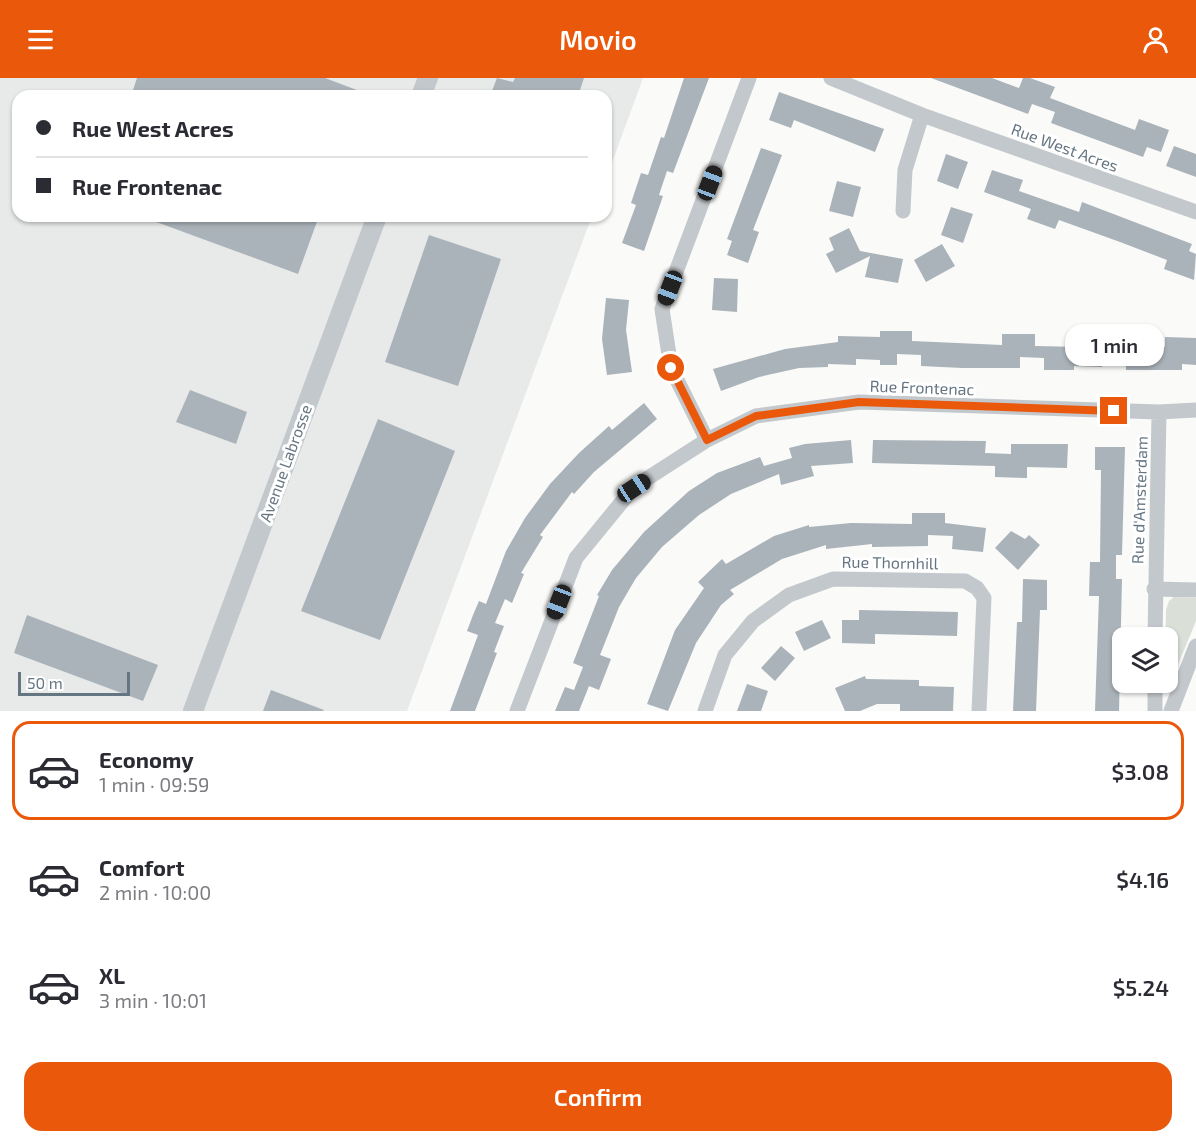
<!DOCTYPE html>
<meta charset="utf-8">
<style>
:root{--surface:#fff;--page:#f7f7f7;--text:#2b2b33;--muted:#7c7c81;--line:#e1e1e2;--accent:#ea580c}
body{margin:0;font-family:"Exo 2",sans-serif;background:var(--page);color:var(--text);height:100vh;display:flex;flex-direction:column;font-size:22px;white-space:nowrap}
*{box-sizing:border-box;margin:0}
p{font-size:20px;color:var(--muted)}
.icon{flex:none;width:33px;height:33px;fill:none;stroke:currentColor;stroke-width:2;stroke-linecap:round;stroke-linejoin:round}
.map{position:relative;height:633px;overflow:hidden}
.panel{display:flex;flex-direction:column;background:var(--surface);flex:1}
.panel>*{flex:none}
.top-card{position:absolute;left:12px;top:12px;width:600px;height:132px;border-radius:18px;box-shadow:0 2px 4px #0004;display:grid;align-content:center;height:132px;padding:0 24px;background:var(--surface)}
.tools{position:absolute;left:1112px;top:549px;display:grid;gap:12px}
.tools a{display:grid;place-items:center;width:66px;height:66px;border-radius:12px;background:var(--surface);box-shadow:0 2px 4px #0004;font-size:30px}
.scale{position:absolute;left:18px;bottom:15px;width:112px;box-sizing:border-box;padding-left:6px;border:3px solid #657683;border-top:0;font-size:16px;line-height:21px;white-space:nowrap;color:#657683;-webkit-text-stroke:4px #fff;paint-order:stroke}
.end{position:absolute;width:27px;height:27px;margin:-14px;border:8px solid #ea580c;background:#fff;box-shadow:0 0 0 3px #fff}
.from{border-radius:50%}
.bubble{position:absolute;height:42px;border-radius:18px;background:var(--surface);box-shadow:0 2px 4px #0004;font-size:20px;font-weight:600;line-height:42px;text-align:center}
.car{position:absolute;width:18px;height:36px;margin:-18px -9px;border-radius:8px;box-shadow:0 0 4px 2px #0007;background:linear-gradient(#222 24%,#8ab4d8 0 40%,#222 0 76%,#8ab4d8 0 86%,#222 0)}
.top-card b{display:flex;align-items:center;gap:21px;height:57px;font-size:22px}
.top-card b+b{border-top:2px solid var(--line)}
.top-card i{width:15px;height:15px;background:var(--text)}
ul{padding:10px 0 0;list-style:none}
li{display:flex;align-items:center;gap:18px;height:99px;margin:0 12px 9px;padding:0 12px;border:3px solid transparent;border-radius:18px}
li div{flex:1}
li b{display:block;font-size:22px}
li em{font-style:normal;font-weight:600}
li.current{border-color:var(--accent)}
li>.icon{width:54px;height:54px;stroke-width:1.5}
.primary-button{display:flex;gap:12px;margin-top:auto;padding:12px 24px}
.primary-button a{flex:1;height:69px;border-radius:18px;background:var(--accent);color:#fff;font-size:24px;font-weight:600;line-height:69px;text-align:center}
header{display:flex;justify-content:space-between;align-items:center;height:78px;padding:0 24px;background:var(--accent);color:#fff;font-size:27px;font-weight:600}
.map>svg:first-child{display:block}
.built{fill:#e8e9e9}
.green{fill:#dadfd7}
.building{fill:#aab3b9}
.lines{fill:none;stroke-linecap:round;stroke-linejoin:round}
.minor{stroke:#c3c8cc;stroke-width:15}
.tertiary{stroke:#c3c8cc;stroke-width:20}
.route{stroke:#ea580c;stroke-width:8}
.labels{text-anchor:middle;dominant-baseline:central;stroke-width:6;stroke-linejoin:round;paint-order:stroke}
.street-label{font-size:16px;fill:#657683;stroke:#fff}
</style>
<header><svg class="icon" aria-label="menu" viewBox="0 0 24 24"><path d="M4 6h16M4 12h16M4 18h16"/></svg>Movio<svg class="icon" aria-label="person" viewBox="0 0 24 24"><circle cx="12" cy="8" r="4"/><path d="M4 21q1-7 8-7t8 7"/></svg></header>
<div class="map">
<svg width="1196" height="633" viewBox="0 0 1196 633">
<rect width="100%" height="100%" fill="#fafaf8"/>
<path class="built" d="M0 0H643L606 101V18H18V138H592L407 633H0Z"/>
<path class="green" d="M1174 519 1196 520V543L1170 606H1165L1166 532 1169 523Z"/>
<path class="building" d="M137 0H325L370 17 131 18Z
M497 0 513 4 515 0H584L578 18H490Z
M684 0H709L673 95 667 93 659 117 663 118 644 173 622 165 636 127 631 125 641 95 648 97 661 59 664 60Z
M931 0H992L1019 10 1023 0H1030L1055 9 1050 20 1087 34 1135 52 1139 41 1169 52 1161 74 1147 69 1143 79 1051 45 1055 34 1032 26 1028 36Z
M779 14 884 51 875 74 794 42 791 50 769 42Z
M1174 68 1196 76V99L1166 88Z
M761 70 782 77 753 152 759 154 748 185 727 177 732 163 727 161Z
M946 76 968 84 958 111 937 103Z
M992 92 1023 102 1019 113 1079 134 1082 124 1192 166 1189 173 1196 176 1194 202 1164 191 1167 182 1120 164 1059 142 1055 151 1027 141 1031 131 984 114Z
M837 103 861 109 853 139 829 133Z
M951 129 973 136 963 165 941 157Z
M140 138H319L298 196Z
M849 150 860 173 903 181 898 205 865 199 870 178 836 195 826 176 834 172 829 160Z
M429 157 501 181 458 308 385 284Z
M942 166 955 188 926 204 914 182Z
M714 200 738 201 737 234 712 232Z
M606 220 629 222 626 252 632 294 607 297 602 261Z
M880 253H912V263L1002 267V256H1035V268L1084 269V260H1118L1117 268 1165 269V259L1196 260V287L1182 286V292H1126V284H1103L1102 289 1074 288V292H1044V280L1020 279V290H962L921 288V277L897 276V287H880V282L856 281V287L828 286V289L799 290 759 299 721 313 713 291 785 271 838 264V258L880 259Z
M190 312 247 334 236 366 176 344Z
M644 325 657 341 594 394 574 416 572 414 540 457 543 459 521 495 524 496 512 525 505 521 495 545 504 548 494 574 497 575 475 633H450L478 557 467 553 473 537 479 523 486 526 506 473 525 440 550 406 579 375 609 348 612 352Z
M378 341 455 373 380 562 301 533Z
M851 362 853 385 811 388 814 398 781 407 779 396 731 416 699 437 662 469 636 500 619 529 600 577 611 581 599 612 589 608 579 633H555L565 609 574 612 583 589 573 585 599 518 597 517 612 492 644 454 689 413 717 395 760 379 764 388 792 380 789 370 805 366Z
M873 362 986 363 985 375 1011 376V366H1068L1067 390 1027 389V400L995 399V388L872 385Z
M1095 369H1125L1122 477H1116V501H1122L1119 633H1095L1099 518H1089L1090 484H1100L1101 392H1095Z
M912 435H945V445L986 450 983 474 952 471 953 458 928 457V468L872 469V466L826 471V467L782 481 730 512 734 516 721 527 696 565 668 633 647 626 675 552 704 510 698 504 722 481 726 486 774 458 809 447V449L851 445 912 446Z
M1011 453 1025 461 1029 457 1040 467 1018 492 995 470Z
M1023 501 1047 502V532H1040L1036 633H1013L1017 544H1022Z
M859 532 958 534 957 558 875 556V566L842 565V542H859Z
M27 537 158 587 143 623 14 575Z
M822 542 831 560 804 573 795 554Z
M781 568 795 580 775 603 761 590Z
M865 598 866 601 919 602V608L954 609 953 633H900V626H877L860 633H845L835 610Z
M747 606 768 613 761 633H737Z
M271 612 324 632 323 633H263Z"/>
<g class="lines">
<path class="minor" d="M831 0 922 37 1196 134
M903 133 905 92 922 37
M707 362 671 290 662 231 749 0
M1154 511 1196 512
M1155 560 1159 334
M1155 604V633
M517 633 576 480 634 409 707 362 756 338 859 324 1159 334 1196 332
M705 633 725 577 753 543 789 517 833 501 965 503 977 510 984 520 979 633
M1171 633 1196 568"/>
<path class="tertiary" d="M421 18 428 0
M193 633 377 138"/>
</g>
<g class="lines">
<path class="route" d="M671 290 707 362 756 338 859 324 1114 333"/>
</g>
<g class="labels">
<g class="street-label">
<text transform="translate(1065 69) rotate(20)">Rue West Acres</text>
<text transform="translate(922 309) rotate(2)">Rue Frontenac</text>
<text transform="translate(285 385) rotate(-70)">Avenue Labrosse</text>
<text transform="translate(1139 422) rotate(-88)">Rue d'Amsterdam</text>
<text transform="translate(890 484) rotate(1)">Rue Thornhill</text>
</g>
</g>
</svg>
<div class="tools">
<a><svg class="icon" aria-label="layers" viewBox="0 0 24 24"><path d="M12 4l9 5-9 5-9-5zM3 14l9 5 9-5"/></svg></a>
</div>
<div class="scale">50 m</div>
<i class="end from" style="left:671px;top:290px"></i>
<i class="end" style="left:1114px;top:333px"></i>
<div class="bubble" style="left:1065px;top:246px;width:99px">1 min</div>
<i class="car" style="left:710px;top:105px;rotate:21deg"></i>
<i class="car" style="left:670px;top:210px;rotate:201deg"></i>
<i class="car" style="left:634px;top:410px;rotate:57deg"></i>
<i class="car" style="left:559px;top:524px;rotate:201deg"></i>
<div class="top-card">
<b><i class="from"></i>Rue West Acres</b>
<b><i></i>Rue Frontenac</b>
</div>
</div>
<section class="panel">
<ul>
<li class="current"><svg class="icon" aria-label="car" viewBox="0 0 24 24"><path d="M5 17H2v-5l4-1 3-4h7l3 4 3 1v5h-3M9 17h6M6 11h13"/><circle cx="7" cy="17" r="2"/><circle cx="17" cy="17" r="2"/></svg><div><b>Economy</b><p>1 min · 09:59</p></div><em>$3.08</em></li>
<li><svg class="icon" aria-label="car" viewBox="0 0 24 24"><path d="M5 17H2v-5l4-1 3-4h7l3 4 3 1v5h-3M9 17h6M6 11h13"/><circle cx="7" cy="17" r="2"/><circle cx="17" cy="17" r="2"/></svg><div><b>Comfort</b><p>2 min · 10:00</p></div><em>$4.16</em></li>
<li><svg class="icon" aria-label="car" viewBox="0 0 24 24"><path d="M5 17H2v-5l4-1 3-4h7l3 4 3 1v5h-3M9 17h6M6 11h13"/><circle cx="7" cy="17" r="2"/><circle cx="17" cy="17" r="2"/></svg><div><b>XL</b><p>3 min · 10:01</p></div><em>$5.24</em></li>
</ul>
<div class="primary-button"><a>Confirm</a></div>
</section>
